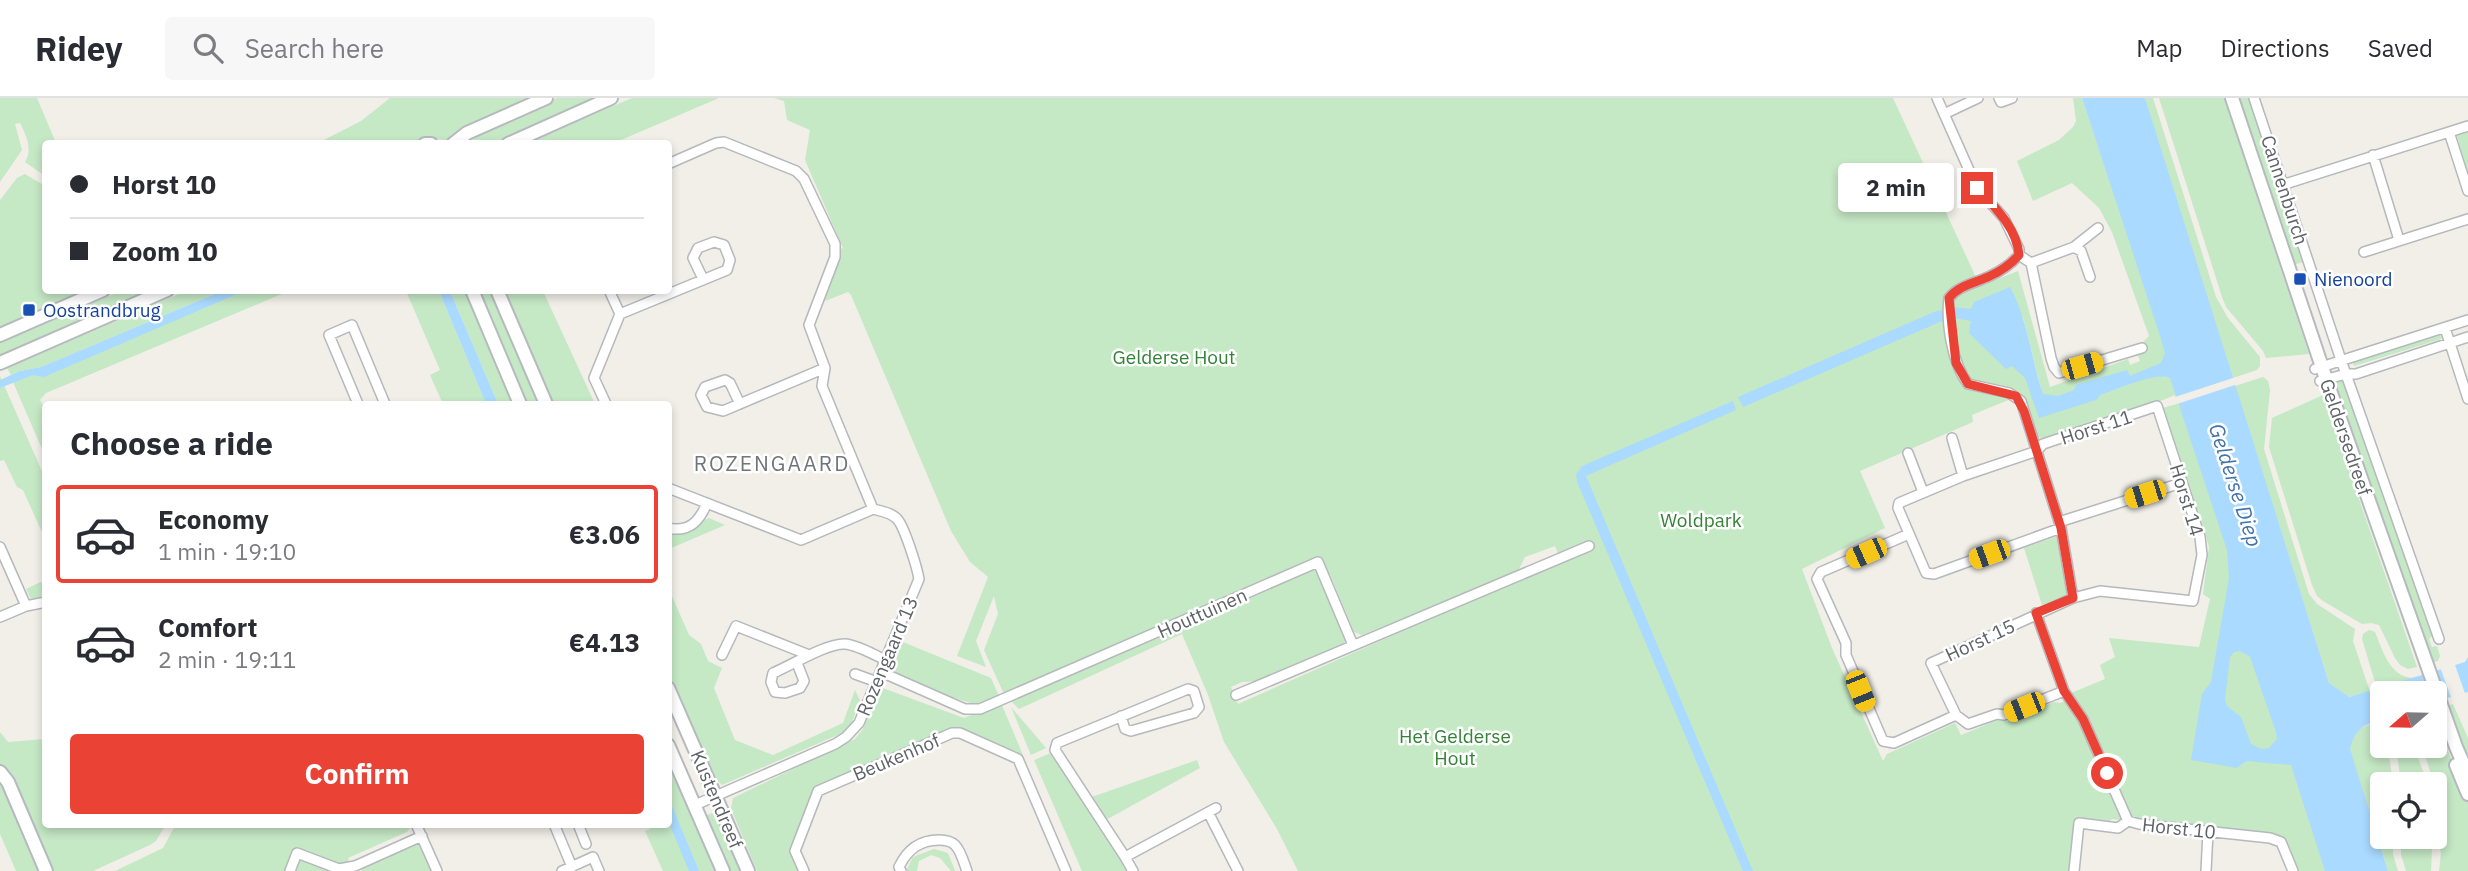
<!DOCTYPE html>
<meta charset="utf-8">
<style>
:root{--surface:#fff;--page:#f7f7f7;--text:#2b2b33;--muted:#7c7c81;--line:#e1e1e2;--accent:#ea4335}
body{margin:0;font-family:"IBM Plex Sans",sans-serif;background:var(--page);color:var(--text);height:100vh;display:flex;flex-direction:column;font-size:26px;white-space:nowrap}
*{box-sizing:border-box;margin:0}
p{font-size:23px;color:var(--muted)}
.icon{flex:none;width:38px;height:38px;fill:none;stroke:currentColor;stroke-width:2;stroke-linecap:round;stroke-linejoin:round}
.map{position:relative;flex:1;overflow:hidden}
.drawer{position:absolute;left:42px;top:303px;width:630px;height:427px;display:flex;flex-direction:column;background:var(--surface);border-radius:7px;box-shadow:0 4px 10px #0003}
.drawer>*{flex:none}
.top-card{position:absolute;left:42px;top:42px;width:630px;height:154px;border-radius:7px;box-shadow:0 4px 10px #0003;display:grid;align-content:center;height:154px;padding:0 28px;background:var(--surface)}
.needle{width:46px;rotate:250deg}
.fabs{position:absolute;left:2370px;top:583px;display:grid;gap:14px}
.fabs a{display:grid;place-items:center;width:77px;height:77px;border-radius:7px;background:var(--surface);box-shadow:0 4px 10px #0003;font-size:35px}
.end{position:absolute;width:32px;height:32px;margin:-16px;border:9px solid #ea4335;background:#fff;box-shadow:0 0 0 4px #fff}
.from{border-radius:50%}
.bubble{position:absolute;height:49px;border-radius:7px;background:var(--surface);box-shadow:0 4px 10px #0003;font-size:23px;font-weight:700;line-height:49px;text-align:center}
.car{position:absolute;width:21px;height:42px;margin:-21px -10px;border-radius:9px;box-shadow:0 0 5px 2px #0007;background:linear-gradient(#f5c518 24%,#345 0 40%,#f5c518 0 76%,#345 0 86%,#f5c518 0)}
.top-card b{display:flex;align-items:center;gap:24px;height:66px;font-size:26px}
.top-card b+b{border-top:2px solid var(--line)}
.top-card i{width:18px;height:18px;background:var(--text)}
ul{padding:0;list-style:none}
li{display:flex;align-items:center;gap:21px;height:98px;margin:0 14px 10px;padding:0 14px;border:4px solid transparent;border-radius:7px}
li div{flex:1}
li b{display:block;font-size:26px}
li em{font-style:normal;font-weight:700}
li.selected{border-color:var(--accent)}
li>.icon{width:63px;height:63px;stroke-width:1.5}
h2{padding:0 28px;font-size:32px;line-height:84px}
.cta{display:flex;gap:14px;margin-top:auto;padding:14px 28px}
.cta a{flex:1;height:80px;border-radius:7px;background:var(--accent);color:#fff;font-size:28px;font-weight:700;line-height:80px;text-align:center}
header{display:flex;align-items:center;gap:42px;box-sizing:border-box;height:98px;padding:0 35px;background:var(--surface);border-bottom:2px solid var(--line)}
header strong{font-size:33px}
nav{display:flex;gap:38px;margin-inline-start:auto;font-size:24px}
.search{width:490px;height:63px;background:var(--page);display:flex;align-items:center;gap:18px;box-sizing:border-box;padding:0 24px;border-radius:7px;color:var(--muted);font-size:26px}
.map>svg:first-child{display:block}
.green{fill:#c5e8c5;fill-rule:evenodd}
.water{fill:#aadaff;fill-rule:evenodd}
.pier{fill:#f1efe8}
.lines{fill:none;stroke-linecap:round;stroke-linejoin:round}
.street-casing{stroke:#b5b8bc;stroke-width:12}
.secondary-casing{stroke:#b6babf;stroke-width:16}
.street{stroke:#fff;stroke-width:9}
.secondary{stroke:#fff;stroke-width:12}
.route{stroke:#ea4335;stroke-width:9}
.transit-dot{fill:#1a4fb4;stroke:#fff;stroke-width:2.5}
.labels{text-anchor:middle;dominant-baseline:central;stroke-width:5;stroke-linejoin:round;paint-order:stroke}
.street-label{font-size:19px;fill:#5f6368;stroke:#fff}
.transit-label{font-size:19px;fill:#164399;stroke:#fff;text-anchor:start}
.park-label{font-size:19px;fill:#348238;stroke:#fff}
.neighbourhood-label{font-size:21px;letter-spacing:2px;fill:#70757a;stroke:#fff}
.water-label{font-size:21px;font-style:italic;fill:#4174aa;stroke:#fff}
</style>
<header>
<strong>Ridey</strong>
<div class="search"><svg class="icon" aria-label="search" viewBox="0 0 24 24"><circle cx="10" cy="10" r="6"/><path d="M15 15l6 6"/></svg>Search here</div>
<nav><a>Map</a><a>Directions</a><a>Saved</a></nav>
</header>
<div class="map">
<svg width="2468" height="773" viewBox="0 0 2468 773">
<rect width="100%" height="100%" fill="#f1efe8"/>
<path class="green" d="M0 0H37L56 45 46 46 45 78 25 64C33 51 26 37 20 25L15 26 22 52 0 84Z
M390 0H531L448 42 430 41 416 46H316L361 23Z
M557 0H597L493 45 467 46 483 34Z
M632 0H719L614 45H527Z
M774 0H1893L1980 188 2018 173 2050 289 2128 261 2130 267 2140 263 2136 251 2149 238 2112 134 2099 110 2072 85 2033 103 2017 63 2059 42 2073 29 2076 23 2073 0H2082L2155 220 2149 14 2145 0H2153L2216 199 2228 220 2260 259V268L2257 272 2233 280 2235 288 2263 279 2268 283 2270 292 2264 351 2309 496 2317 506 2355 531 2353 543 2370 594 2348 599 2329 585 2243 314 2189 332 2328 591 2344 602 2382 595 2357 632 2379 622 2382 630V648L2388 649 2393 686H2382V738L2393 739V756L2398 773H2388L2372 721 2386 773H2295L2288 749 2282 742 2112 721 2110 723 2077 719 2069 773H1298L1277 731 1224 644 1208 597 1182 536 1019 611 1004 596 984 552 998 516 994 498 976 543 986 569 957 558 988 479 970 464 951 433 851 197 848 194 825 203 836 167 833 154 843 150 805 62 810 32 787 22 784 3ZM1991 211 2023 219 2042 294H2040ZM2020 297 2024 298 2038 339 2046 341 2146 309 2175 297 2177 306 2162 310 2195 413 2198 412 2209 449 2203 496 2210 501 2199 549 2109 540 2115 559 2100 567 2105 581 2071 595 2072 600 2060 605 2054 604 2007 624 2005 619 1961 637 1955 625 1887 656 1883 663 1832 550 1802 471 1885 430 1860 373 1973 324 1972 317ZM1555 448 1561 463 1238 606 1231 589 1242 584 1263 583 1343 547 1345 543V537L1320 480 1330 476 1354 534 1362 537 1518 473 1525 459Z
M2159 0H2224L2309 256 2266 260 2263 253 2226 209 2222 199Z
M2235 0H2250L2303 164 2290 168Z
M2464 32 2468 34V76L2456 35Z
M25 76 45 88 46 192 84 193 0 229V102L17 80Z
M123 192 148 193 0 257V245Z
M186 193H222L41 269 20 273 11 277 7 270Z
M244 193H289L46 295 40 302 45 311V358L13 284Z
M406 193H439L486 306H443L430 277 440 272Z
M450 193H467L481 233 513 306H498Z
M477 193H490L539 306H526Z
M501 193H543L595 306H551Z
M2439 235 2442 237 2441 241 2354 268 2353 266V262Z
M0 278 45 380V441L23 392 17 389 4 362 0 363Z
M2335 280 2343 281 2431 526 2433 537 2429 541 2432 549 2437 548 2440 558 2438 563 2430 565 2328 286Z
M2323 297 2417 569 2408 571 2400 567 2395 560 2379 527 2371 525 2362 526 2323 503 2317 498 2312 487 2269 349 2272 320Z
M709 420 725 427 669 451V436Z
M2061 437 2069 498 2042 507 2024 450Z
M45 482V498L31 501 26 491Z
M668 489 689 537 701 546 708 563 722 570 714 590 735 642 773 657 843 625 855 592 860 602 851 627 842 635 722 687 717 682 669 577Z
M2369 532 2375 534C2383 553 2390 581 2416 580L2377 591 2362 541 2363 536Z
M898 542 991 580 999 598 977 607 885 578Z
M880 589 964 620 1001 605 1028 669 972 639 957 637 819 694 795 761 800 773H757L731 711 733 700 855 641 863 631Z
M2453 606 2468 640V672L2446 609Z
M1011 609 1046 650 1031 657Z
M2434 618 2468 702V773H2439L2441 755 2434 730V686H2430V673L2422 648H2434Z
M0 634 8 644 45 641 46 726H166L156 743 150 747 93 773H54L12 676 0 668Z
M2396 648H2414L2424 676 2423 686H2401Z
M1051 655 1128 773H1082L1034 662Z
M1197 662 1200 670 1104 723 1089 700Z
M669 671 688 709 715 773H663L645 733 650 731 649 726H668Z
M0 684 1 685 39 773H16L0 736Z
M715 714 741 773H728L706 722 707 717Z
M176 726H409L410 730 407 734 348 760 352 773H115L163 750Z
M2401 739H2430L2432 751 2431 773H2406L2401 757Z
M417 745 420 747 432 773H362L363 768Z
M934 751 948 755 955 773H951L940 760 931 757 919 763 917 773H906L913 759Z"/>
<path class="water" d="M2082 0H2145L2329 585 2349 599 2465 564 2468 559V594L2434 604V595H2382V621C2363 627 2355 631 2350 651L2388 773H2325L2291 667 2246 663 2237 670 2191 662 2202 596 2211 584 2229 480 2227 452 2170 280C2157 273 2115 292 2100 297L2096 302 2039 320 2025 280 2012 268 2006 271 1969 235 1971 223 1954 220 1940 224 1743 309 1738 299 1934 214 1953 209 1971 211 1974 204 2010 189C2028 222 2031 260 2043 296L2058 298 2074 292 2076 287 2127 272 2130 278 2161 265 2165 255 2160 238ZM2240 553 2250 559 2276 634 2277 641 2269 650 2262 651 2251 646 2241 619 2227 608 2225 601 2230 559 2234 554Z
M222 193H244L44 279 33 277 0 290V282L20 273 41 269Z
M439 193H450L498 306H486Z
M1733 303 1736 312 1586 378 1753 773H1743L1578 386 1576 377 1582 368Z
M669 701 699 773H689L669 725Z"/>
<path class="pier" d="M2236 279 2238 286 2177 306 2175 299Z
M2454 564 2466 598 2452 602 2440 569Z
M2377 588 2382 604 2380 625 2369 590Z"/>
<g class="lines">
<g class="street-casing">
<path id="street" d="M1937 0 1977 90 2004 120 2019 151V157
M1999 0 2001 4 2012 0
M2254 0 2341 262 2439 541
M1944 16 1978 0
M2449 34 2468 93
M2373 57 2399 142
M668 66 716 45 724 44 796 73 804 81 835 146V159L809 227 825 270 822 288 873 411
M2282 87 2468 28
M2074 149 2098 130
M2364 154 2468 121
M2019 157C2011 166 2001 173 1990 178 1976 185 1959 187 1949 200 1946 225 1952 265 1968 286L2009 295 2021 303 2061 430 2073 500 1931 565 1956 617 1968 626 1997 616 2004 617 2064 593
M2019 157 2031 165 2051 260 2054 269 2059 275 2142 250
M2031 165 2074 149 2081 153 2090 179
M609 192 620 216
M620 216 727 172 730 162 724 147 714 144 698 150 693 160 703 181
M2445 230 2468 301
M2315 271 2468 222
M2320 283 2346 276H2356L2468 239
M358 306 329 237 352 227 385 306
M606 306 594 280 620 216
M740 306 730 285 725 282 705 289 701 297 707 309 723 313 825 270
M1952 340 1963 378
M1908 355 1923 394
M668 390 801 442 873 411
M2059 424 2181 385
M668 430C690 435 700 422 707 405
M2061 430 1934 476 1926 475 1898 410 1899 405 1963 378 2037 353 2043 346 2157 308 2200 439 2202 457 2193 503 2100 493 2073 500
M1909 436 1821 474 1817 481 1846 545V557L1883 643 1894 645 1956 617
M0 449 26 508
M2036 515 2064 593 2083 621 2128 723 2139 726 2270 740 2281 744 2293 773
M0 519 26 508 46 504
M722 557 736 528 809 557
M797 565 804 583 800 590 785 595 775 594 771 584 773 575C790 568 827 545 845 546 858 547 874 557 886 562
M881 574 965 611H980L1318 464 1353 547
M855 576 877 584
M1236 597 1589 448
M1121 618 1125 631 1131 633 1194 615 1199 609 1194 593 1188 591 1057 645 1055 652 1125 759
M695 707 835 646 846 639 859 625 919 481C917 469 905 431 898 422 893 415 881 413 873 411
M1208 714 1238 773
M416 726 437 773
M554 726 572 769
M578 726 586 746
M290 773 297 755 339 771 355 768 422 738
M562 773 593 759 599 773
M804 773 795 753 818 693 952 635H960L1018 661 1066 773
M901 773 899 769C907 752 919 742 939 742 944 742 951 743 955 747 961 753 964 765 967 773
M1133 773 1125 759 1216 710
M2074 773 2079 725 2118 730 2128 723
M2206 773 2208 734"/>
</g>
<g class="secondary-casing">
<path id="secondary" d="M2232 0 2326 281 2456 649 2468 676
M425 46H431
M453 46 467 35 546 0
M508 46 611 0
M472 192 520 306
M497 192 546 306
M0 237 103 192
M0 265 167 192
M668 590 748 773
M668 647 723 773
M2456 667 2468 696
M0 674 8 684 46 773"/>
</g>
<use href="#street" class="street"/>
<use href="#secondary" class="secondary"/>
</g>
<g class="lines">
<path class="route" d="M1977 90C1994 108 2017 130 2019 157 2011 166 2001 173 1990 178 1976 185 1959 187 1949 200L1956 265 1968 286 2016 298 2024 313 2061 430 2073 500 2036 515 2064 593 2083 621 2107 675"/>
</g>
<g class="transit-dot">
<rect x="2293" y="174" width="14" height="14" rx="3.5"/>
<rect x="22" y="205" width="14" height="14" rx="3.5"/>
</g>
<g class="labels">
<g class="street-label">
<text transform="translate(2285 92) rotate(72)">Cannenburch</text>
<text transform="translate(2096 329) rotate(-18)">Horst 11</text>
<text transform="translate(2346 339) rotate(71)">Geldersedreef</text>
<text transform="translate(2187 402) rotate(73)">Horst 14</text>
<text transform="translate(1202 515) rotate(-24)">Houttuinen</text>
<text transform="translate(1980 542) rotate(-25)">Horst 15</text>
<text transform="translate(887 558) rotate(-67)">Rozengaard 13</text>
<text transform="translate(896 659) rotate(-23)">Beukenhof</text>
<text transform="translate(717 701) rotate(67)">Kustendreef</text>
<text transform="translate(2179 730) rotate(6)">Horst 10</text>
</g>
<g class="transit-label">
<text x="2314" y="181">Nienoord</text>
<text x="43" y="212">Oostrandbrug</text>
</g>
<g class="park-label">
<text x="1174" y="259">Gelderse Hout</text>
<text x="1701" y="422">Woldpark</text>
<text x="1455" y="638">Het Gelderse<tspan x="1455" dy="22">Hout</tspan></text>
</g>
<g class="neighbourhood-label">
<text x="772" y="365">ROZENGAARD</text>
</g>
<g class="water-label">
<text transform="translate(2236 387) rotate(72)">Gelderse Diep</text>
</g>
</g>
</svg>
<div class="fabs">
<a><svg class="needle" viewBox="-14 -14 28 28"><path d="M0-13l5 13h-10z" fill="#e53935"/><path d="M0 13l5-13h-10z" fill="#7c7c81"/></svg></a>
<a><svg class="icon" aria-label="locate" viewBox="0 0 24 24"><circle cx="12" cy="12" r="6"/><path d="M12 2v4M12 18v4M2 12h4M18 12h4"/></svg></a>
</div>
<i class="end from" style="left:2107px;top:675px"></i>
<i class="end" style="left:1977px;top:90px"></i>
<div class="bubble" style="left:1838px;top:65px;width:116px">2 min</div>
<i class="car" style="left:2082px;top:268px;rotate:74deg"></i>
<i class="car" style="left:2145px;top:396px;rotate:252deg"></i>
<i class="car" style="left:1866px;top:455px;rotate:246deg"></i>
<i class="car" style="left:1989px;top:456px;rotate:250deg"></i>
<i class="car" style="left:1860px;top:593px;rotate:158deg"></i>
<i class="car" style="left:2024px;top:609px;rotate:248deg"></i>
<div class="top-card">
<b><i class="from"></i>Horst 10</b>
<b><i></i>Zoom 10</b>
</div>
<section class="drawer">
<h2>Choose a ride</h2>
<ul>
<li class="selected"><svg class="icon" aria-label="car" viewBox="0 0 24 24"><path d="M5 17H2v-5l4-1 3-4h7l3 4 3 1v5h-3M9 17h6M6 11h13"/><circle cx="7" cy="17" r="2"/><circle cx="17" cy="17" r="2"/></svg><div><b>Economy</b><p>1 min · 19:10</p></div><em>€3.06</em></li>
<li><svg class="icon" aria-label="car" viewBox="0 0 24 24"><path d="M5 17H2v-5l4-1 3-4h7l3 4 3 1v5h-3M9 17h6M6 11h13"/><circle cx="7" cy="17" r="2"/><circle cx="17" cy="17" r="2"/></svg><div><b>Comfort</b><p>2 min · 19:11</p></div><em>€4.13</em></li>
</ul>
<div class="cta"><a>Confirm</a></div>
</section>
</div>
